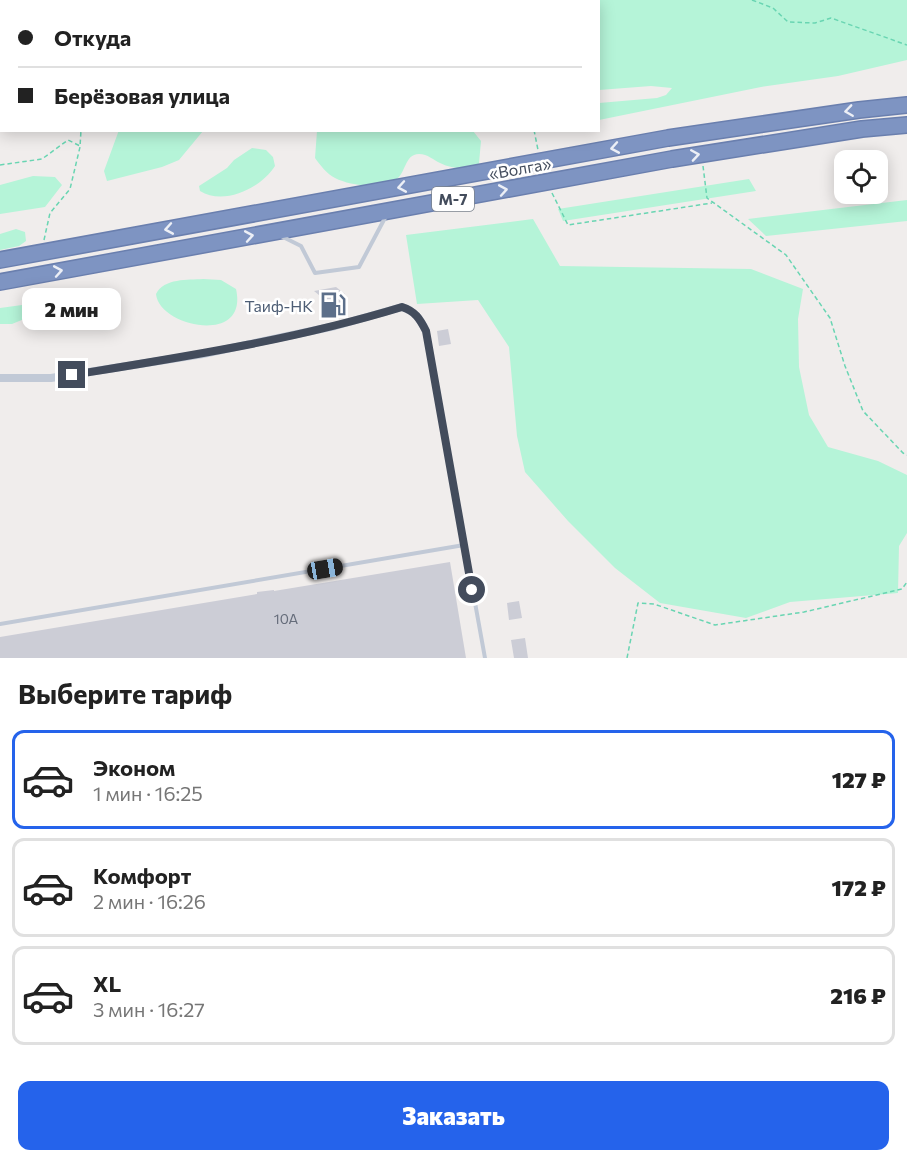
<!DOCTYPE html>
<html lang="ru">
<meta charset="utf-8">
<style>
:root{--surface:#fff;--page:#f2f2f2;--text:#222;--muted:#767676;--line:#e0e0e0;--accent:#2563eb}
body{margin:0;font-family:Commissioner,sans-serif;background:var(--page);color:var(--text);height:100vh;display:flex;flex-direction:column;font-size:22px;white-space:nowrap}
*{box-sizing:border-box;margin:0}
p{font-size:20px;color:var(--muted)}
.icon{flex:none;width:33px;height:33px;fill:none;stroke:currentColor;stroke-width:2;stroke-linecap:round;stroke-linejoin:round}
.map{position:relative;height:658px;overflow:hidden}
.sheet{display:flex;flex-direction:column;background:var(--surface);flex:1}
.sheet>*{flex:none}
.banner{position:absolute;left:0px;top:0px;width:600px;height:132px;box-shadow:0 3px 15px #0003;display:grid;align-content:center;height:132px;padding:0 18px;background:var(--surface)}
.controls{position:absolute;left:834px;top:150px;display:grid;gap:12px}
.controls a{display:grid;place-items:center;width:54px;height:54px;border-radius:12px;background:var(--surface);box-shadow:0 3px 15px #0003;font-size:30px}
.end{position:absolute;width:27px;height:27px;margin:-14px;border:8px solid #434c5c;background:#fff;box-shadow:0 0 0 3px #fff}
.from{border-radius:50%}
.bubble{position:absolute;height:42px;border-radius:12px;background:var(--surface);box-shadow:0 3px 15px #0003;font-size:20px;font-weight:800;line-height:42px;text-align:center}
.car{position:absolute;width:18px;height:36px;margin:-18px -9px;border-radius:8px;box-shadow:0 0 4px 2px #0007;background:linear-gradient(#222 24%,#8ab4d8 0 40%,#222 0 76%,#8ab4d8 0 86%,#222 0)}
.banner b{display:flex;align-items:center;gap:21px;height:57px;font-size:22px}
.banner b+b{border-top:2px solid var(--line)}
.banner i{width:15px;height:15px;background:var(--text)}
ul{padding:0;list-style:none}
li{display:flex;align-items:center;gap:18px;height:99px;margin:0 12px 9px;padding:0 6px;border:3px solid var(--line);border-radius:12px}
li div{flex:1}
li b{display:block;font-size:22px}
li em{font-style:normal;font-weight:800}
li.current{border-color:var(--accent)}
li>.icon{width:54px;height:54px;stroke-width:1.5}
h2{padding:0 18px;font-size:27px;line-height:72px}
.button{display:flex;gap:12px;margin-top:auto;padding:12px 18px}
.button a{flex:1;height:69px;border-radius:12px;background:var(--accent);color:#fff;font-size:24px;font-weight:800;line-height:69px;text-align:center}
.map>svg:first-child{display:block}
.green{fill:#b5f4d8}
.building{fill:#cccdd6}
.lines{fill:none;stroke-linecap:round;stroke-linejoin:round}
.highway-casing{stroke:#6a7fae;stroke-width:18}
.path{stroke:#69d5b2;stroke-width:1.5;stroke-dasharray:4.5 3;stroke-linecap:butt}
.lane{stroke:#c1c9d6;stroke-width:4}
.street{stroke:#c1c9d6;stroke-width:8}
.highway{stroke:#7e94c2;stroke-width:15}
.oneway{stroke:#eceff6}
.route{stroke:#434c5c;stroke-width:8}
.labels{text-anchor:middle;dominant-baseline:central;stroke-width:5;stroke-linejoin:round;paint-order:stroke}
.number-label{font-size:14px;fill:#656c7a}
.shield{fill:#fff;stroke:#7b828d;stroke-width:1.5}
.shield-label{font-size:15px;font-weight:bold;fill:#434c5c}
.street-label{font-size:16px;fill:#434c5c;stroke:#fff}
.service-label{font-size:16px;fill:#4e5e75;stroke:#fff;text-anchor:end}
</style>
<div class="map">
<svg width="907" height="658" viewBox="0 0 907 658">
<rect width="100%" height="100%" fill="#f0edec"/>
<path class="green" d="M140 0H268L270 1 140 2Z
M368 0H907V60L838 76 761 87 599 120V103L657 98 666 95 672 88 651 86 599 90 598 2Z
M119 130H203V131L179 160 162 167 107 181 104 171Z
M317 131H473L481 141 479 163 477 167C464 169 452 169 440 163 433 160 428 154 419 154 404 154 406 175 395 180 378 189 351 186 335 178 327 174 320 165 315 158Z
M252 148 266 150 273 157 275 166C261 188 224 206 200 191L199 186 227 168 234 160Z
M33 176 55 177 62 185 45 207 0 214V185Z
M749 179 756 191 563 221 558 209Z
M907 200V221L766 236 748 219Z
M533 219 560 266 751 269 803 289 798 319 799 367 809 415 828 447 878 461 907 475V533L899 546 898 593 790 602 746 618 660 603 615 568 568 521 525 472 517 436 509 347 478 300 417 304 406 235Z
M16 229 25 232 26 241 19 246 0 250V234Z
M203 279 221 280 236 289C249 346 159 327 156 294 164 278 188 280 203 279Z
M22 305 31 308 29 317 12 324H0V308Z"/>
<path class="building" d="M336 287 345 294 341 295 343 308 327 310 325 300 314 291Z
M448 329 451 344 439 346 437 331Z
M450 562 466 658H0V637L257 594V592L274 590V591Z
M519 601 522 618 509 620 507 603Z
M525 638 528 658H514L511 640Z"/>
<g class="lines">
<g class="highway-casing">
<path id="highway" d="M0 260 668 138 859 110 907 105
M0 282 672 159 862 129 907 125"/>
</g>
<path class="path" d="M51 0V2
M278 0 280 2
M752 0 773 8 788 22 815 23 831 18 907 45
M116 2 117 0
M534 130 538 150
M0 165 42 159 68 140 80 146
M703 166 707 198 786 255 830 318 845 366 863 411 903 453 907 455
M552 193 568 225 712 203
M44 240 50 213 70 189 80 147 81 130
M627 658 638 603 654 604 715 625 804 612 902 589 907 582"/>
<path class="lane" d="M281 236 301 246 315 273 359 267 386 216
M426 331 485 658
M0 624 464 545"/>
<path class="street" d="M0 378H51L203 354 335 326 402 307C415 311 420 319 426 331"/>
<use href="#highway" class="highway"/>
</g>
<defs><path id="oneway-chevron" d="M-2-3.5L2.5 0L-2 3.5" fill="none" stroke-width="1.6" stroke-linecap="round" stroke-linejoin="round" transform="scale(1.5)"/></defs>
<g class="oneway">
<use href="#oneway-chevron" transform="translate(849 111) rotate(172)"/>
<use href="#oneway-chevron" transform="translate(615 148) rotate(170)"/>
<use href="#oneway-chevron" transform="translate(695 155) rotate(-9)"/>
<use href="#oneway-chevron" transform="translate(402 187) rotate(170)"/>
<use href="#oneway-chevron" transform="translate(503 190) rotate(-10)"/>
<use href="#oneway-chevron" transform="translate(169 229) rotate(170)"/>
<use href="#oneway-chevron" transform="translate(249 236) rotate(-10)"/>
<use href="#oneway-chevron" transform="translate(58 271) rotate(-10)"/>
</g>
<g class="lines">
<path class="route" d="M72 375C183 357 294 340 402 307 415 311 420 319 426 331L472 590"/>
</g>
<defs>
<g id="fuel-bare" transform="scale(2.07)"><path d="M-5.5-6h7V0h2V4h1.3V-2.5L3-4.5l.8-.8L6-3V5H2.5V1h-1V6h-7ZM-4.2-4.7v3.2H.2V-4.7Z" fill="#5c6f8a" stroke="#fff" stroke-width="2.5" paint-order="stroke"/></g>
</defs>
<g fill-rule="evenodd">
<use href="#fuel-bare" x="333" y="305"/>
</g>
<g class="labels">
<g class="number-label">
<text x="286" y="618">10А</text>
</g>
<rect class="shield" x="432" y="187" width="42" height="24" rx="4.5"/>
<g class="shield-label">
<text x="453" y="199">М-7</text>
</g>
<g class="street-label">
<text transform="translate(520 168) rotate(-10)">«Волга»</text>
</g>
<g class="service-label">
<text x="313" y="305">Таиф-НК</text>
</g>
</g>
</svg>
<div class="controls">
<a><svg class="icon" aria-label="locate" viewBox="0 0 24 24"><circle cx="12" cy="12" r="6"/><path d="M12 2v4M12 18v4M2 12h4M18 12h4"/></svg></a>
</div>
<i class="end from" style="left:472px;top:590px"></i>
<i class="end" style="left:72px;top:375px"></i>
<div class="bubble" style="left:22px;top:288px;width:99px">2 мин</div>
<i class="car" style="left:325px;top:569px;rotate:80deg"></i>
<div class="banner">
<b><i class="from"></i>Откуда</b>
<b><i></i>Берёзовая улица</b>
</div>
</div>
<section class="sheet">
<h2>Выберите тариф</h2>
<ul>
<li class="current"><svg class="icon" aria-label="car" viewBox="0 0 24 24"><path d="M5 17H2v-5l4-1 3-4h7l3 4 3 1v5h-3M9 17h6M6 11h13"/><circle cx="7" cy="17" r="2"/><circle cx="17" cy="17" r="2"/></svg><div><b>Эконом</b><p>1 мин · 16:25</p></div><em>127 ₽</em></li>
<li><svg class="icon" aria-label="car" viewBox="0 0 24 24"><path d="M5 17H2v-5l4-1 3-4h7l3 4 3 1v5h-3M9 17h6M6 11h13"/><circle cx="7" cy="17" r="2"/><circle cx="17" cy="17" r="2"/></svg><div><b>Комфорт</b><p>2 мин · 16:26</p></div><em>172 ₽</em></li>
<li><svg class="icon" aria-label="car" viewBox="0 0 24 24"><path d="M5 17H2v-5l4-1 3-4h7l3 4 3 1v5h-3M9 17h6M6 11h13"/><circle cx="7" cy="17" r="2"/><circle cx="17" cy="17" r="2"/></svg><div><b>XL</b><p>3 мин · 16:27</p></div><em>216 ₽</em></li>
</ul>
<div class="button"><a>Заказать</a></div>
</section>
